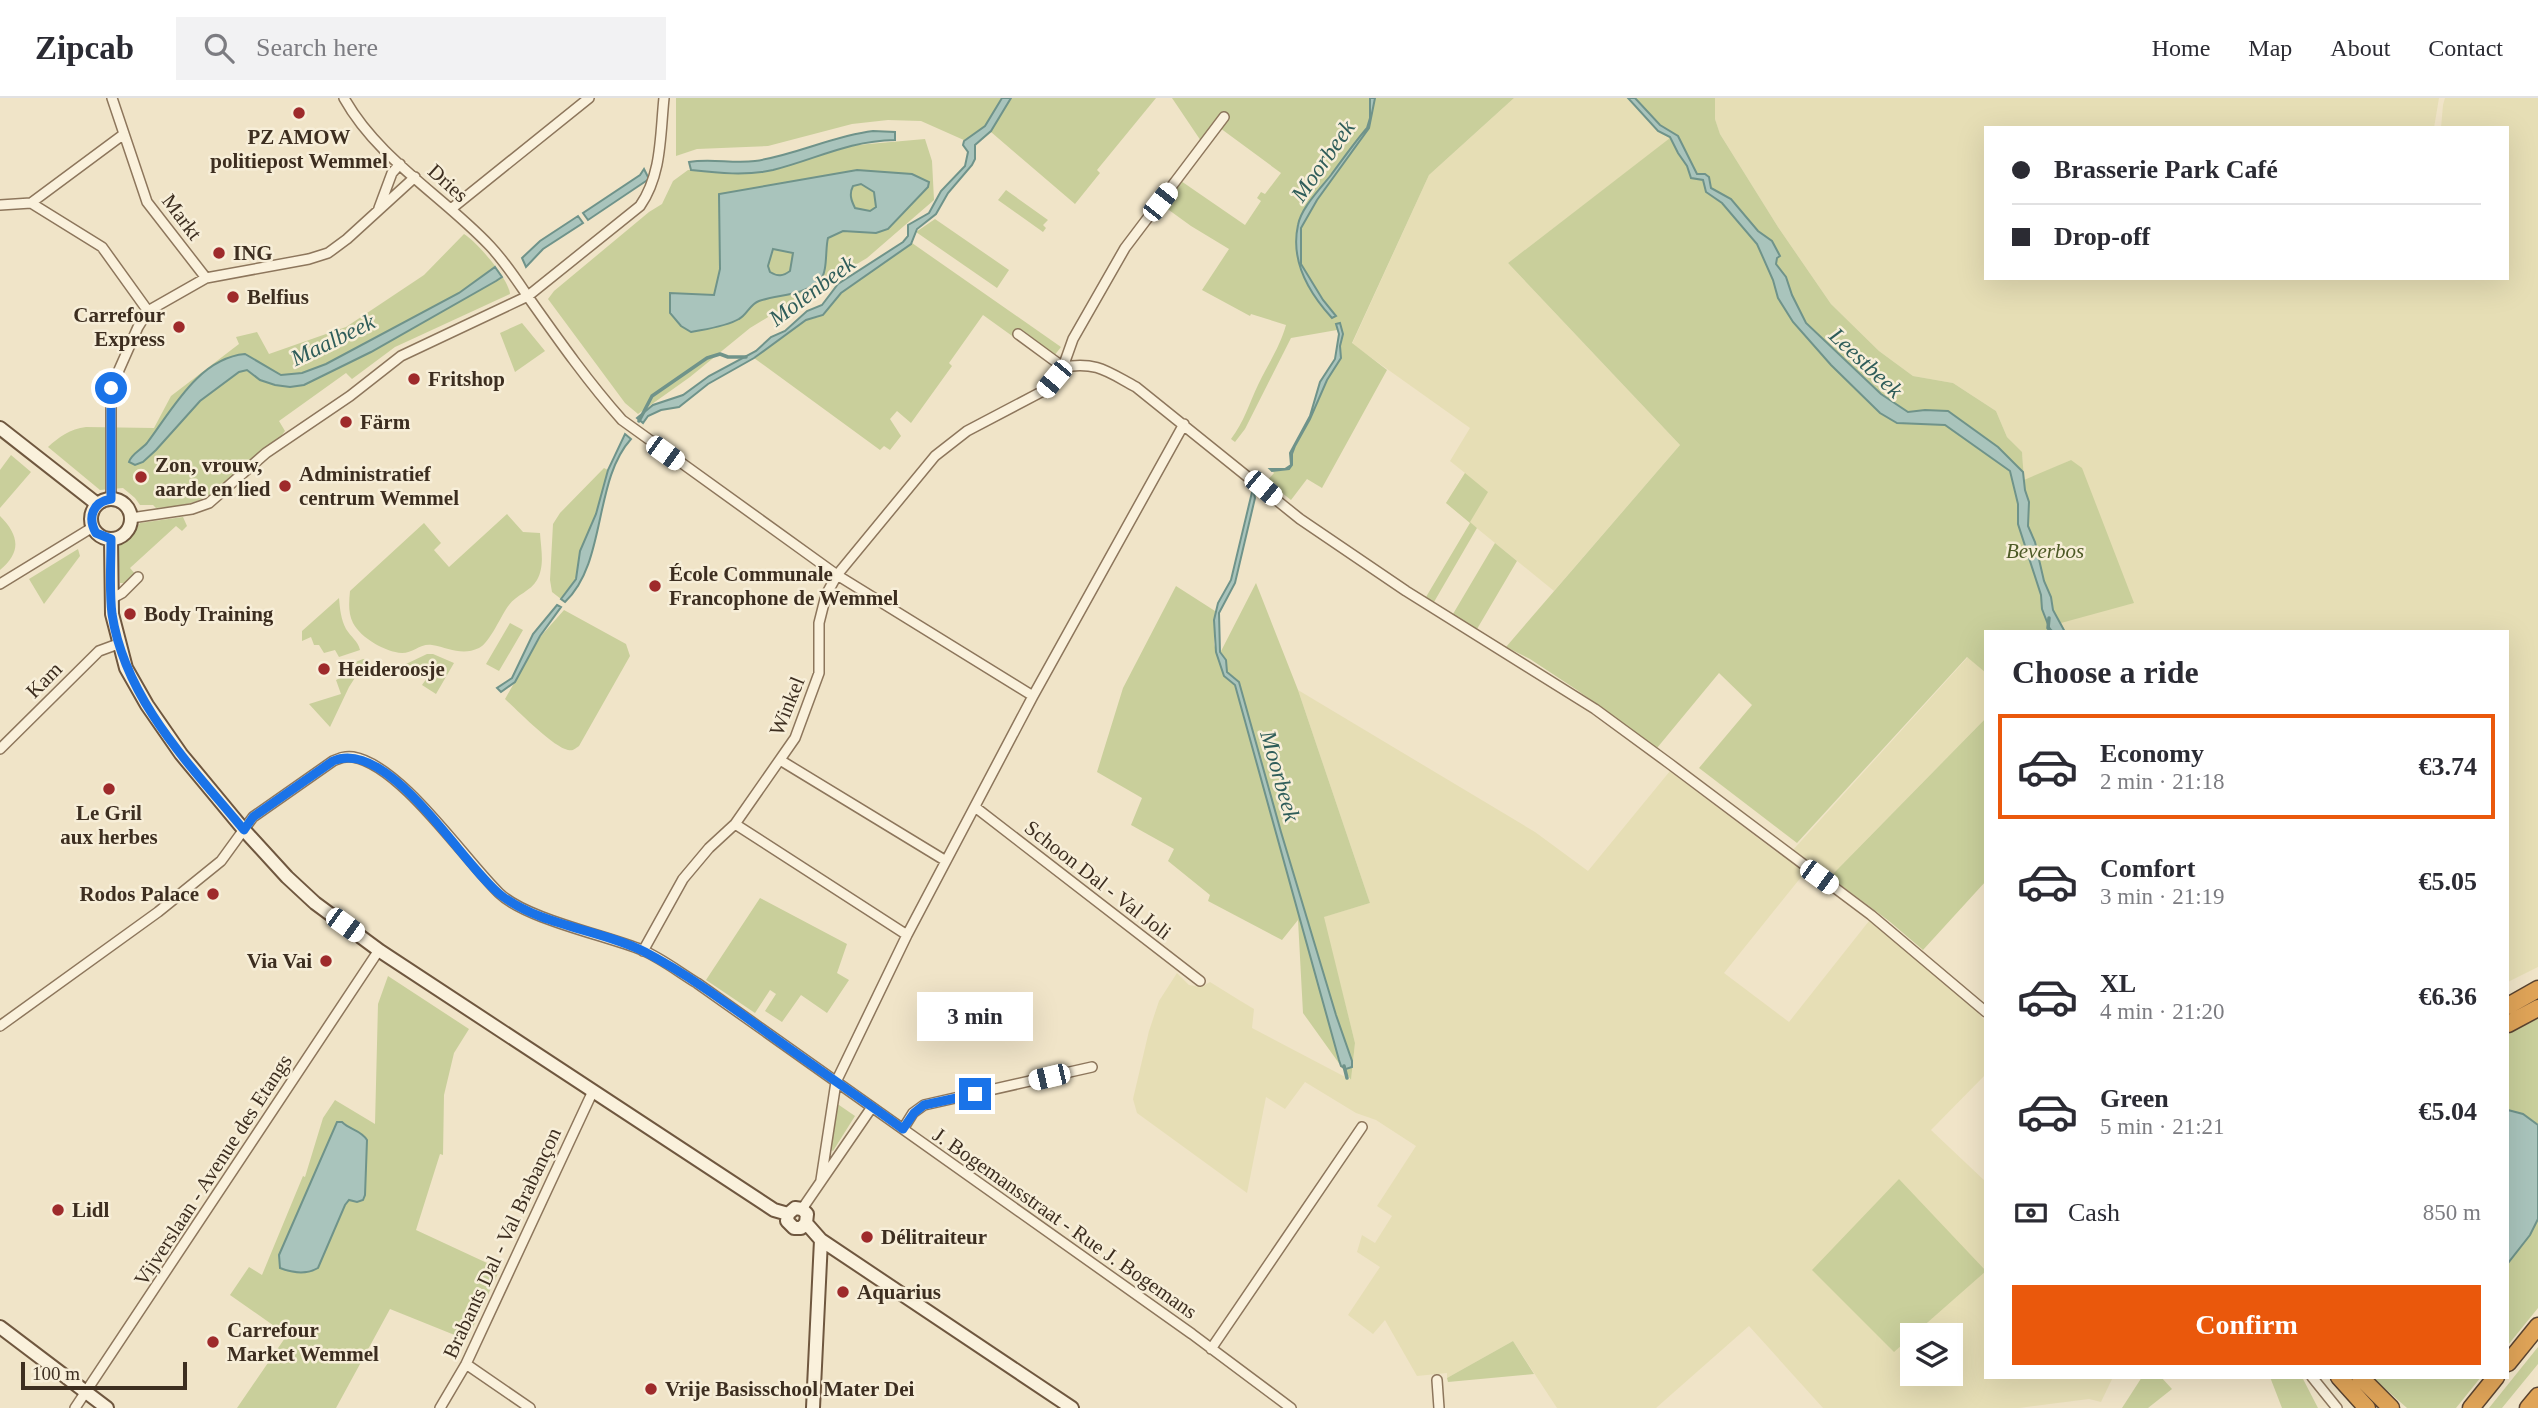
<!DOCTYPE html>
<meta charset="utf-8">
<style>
:root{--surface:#fff;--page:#f2f2f3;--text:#2b2b33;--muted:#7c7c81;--line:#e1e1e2;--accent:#ea580c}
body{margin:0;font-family:Georgia,serif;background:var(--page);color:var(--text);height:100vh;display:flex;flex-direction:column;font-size:26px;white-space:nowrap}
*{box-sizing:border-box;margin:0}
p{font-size:23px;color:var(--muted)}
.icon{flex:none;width:38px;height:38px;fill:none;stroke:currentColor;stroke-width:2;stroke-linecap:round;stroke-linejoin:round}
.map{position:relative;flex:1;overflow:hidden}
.drawer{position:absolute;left:1984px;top:532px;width:525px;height:749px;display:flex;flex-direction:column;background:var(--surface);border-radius:0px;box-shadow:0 7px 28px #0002}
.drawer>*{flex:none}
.hud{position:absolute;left:1984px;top:28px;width:525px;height:154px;border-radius:0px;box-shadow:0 7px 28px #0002;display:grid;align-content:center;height:154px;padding:0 28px;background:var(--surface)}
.controls{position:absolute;left:1900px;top:1225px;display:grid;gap:14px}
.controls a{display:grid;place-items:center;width:63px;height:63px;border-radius:0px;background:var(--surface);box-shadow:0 7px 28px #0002;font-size:35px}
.scale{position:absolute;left:21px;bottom:18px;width:166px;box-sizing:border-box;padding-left:7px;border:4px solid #3d2e20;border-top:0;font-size:19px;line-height:24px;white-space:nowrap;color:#3d2e20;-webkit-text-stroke:5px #f7eed8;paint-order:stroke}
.end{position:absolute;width:32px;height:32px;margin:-16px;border:9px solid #1a73e8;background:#fff;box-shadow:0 0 0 4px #fff}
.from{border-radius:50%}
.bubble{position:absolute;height:49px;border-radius:0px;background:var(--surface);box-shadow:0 7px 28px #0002;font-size:23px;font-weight:700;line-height:49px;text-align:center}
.car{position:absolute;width:21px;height:42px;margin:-21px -10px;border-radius:9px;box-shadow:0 0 5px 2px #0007;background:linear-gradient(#fff 24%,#345 0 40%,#fff 0 76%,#345 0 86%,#fff 0)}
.hud b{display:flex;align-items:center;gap:24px;height:66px;font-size:26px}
.hud b+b{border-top:2px solid var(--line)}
.hud i{width:18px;height:18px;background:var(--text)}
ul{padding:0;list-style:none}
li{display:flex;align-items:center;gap:21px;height:105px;margin:0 14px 10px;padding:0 14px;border:4px solid transparent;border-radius:0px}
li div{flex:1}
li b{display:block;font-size:26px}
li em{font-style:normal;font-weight:700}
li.selected{border-color:var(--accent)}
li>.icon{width:63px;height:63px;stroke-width:1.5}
h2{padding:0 28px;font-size:32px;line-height:84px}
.pay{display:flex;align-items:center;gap:18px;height:77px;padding:0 28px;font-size:26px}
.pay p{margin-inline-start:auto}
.primary-button{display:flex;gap:14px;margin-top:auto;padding:14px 28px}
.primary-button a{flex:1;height:80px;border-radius:0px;background:var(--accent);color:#fff;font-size:28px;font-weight:700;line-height:80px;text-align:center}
header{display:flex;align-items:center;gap:42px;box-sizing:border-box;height:98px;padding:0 35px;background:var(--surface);border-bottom:2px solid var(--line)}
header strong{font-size:33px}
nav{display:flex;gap:38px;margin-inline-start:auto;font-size:24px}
.search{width:490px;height:63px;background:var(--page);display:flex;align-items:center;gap:18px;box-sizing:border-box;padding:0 24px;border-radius:0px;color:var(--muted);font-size:26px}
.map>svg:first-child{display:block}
.farmland{fill:#e6deb5;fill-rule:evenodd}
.green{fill:#c9cf9b}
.water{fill:#a9c4bc;stroke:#6f938a;stroke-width:2;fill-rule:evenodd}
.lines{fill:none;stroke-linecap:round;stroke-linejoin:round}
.stream{stroke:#6f938a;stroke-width:3.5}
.street-casing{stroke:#8d765c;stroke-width:12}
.secondary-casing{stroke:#6f573f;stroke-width:16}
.highway-casing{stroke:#5b4430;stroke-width:19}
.street{stroke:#faf1dc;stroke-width:9}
.secondary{stroke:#faf1dc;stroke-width:12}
.highway{stroke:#e0a458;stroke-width:16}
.route{stroke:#1a73e8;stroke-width:9}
.poi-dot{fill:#9e2a2b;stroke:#f7eed8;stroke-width:2.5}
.labels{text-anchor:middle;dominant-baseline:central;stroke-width:5;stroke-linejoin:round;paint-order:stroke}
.poi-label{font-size:21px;font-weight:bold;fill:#3d2e20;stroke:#f7eed8;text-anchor:start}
.street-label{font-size:21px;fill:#3d2e20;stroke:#f7eed8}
.park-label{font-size:21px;font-style:italic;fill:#4d5a26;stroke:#f7eed8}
.water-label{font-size:23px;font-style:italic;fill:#2f5d5a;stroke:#f7eed8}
</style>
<header>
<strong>Zipcab</strong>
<div class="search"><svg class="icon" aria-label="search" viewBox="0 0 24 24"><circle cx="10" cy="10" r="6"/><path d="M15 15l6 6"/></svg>Search here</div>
<nav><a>Home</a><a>Map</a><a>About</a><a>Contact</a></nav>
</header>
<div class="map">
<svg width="2538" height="1310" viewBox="0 0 2538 1310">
<rect width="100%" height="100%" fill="#f0e4c8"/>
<path class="farmland" d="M1514 0H1628L1658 33 1671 40 1508 165 1680 347 1554 493 1446 405 1465 375 1450 363 1470 330 1352 246 1429 77Z
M1715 0H2439L2434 30H1986V180H2508V30H2441L2443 7 2445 0H2538V869L2508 884V534H2065L2060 525 2071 362 2024 383 2022 355 2007 339 1996 313 1953 285 1913 278 1879 253 1831 206 1778 129 1720 36 1715 21Z
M1968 559 1986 575V620L1830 779 1792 753Z
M1298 592 1535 734 1588 773 1670 673 1775 753 1806 773 1724 875 1789 924 1869 823 1877 826 1951 888 1986 923V976L1931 1032 1986 1084V1279H2113L2101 1304 2089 1301 2019 1310H1823L1749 1228 1656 1310H1557L1513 1243 1447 1280V1275L1417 1278 1385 1222 1373 1236 1348 1217 1380 1169 1357 1154 1362 1137 1375 1145 1392 1118 1377 1108 1416 1048 1376 1022 1356 1015 1305 984 1285 1011 1266 999 1247 1095 1137 1015 1133 1001 1149 933 1159 903 1177 875 1189 887 1201 889 1210 884 1239 902 1254 911 1252 930 1351 982 1355 945 1323 819 1370 805ZM1986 1173 1913 1237H1951V1276H1913V1237L1893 1254Z"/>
<path class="green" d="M676 0H1156L1097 72 1100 75 1075 106 991 34 966 43 921 23 888 22 852 26 768 48 697 51 676 58Z
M1172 0H1514L1429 77 1352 245 1387 272 1322 390 1307 381 1291 402 1267 383 1274 375 1272 373 1285 372 1292 367V356L1295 348 1311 319 1327 281 1341 260 1340 248 1343 238 1339 236 1337 232 1291 240 1245 331 1235 344 1231 341C1244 324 1249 306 1258 287 1268 266 1280 249 1286 227L1251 216 1250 218 1202 192 1229 151 1191 128 1162 107 1181 83 1245 127 1261 103 1257 100 1261 94 1265 96 1281 75 1220 30 1201 43Z
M1628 0H1715V21L1720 36 1778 129 1831 206 1879 253 1913 278 1953 285 1996 313 2007 339 2022 354 2024 382 2071 362 2082 370 2134 505 2061 525 2065 534H1986V575L1967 559 1797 745 1699 670 1752 607 1719 575 1657 650 1577 592 1530 561 1506 549 1680 347 1508 165 1670 40 1658 33Z
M925 41 932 63 934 102 867 160 750 230 690 279 638 316 625 305 548 201 554 193 649 114 662 106 673 83 688 72H773L846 48Z
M1006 92 1048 122 1043 127 1046 130 1043 134 998 102Z
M935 121 1009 172 997 190 916 134Z
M464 136C477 144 509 181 510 196L395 249 352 281 346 275 279 323 285 333 282 337C259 356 221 395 194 404 182 408 169 409 156 410L153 407H140L135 400 123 390 100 392 48 349C59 339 70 331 86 329L154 330 171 298 239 246 236 239 257 234 269 256 346 229 424 177Z
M912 145 1061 249 1054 258 1020 234 1015 240 983 217 949 265 952 268 911 325 897 313 890 321 901 338 890 352 884 348 880 352 754 260 806 222 819 219 841 195Z
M522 225 545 253 515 274 500 235Z
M11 357 31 374 0 410V372Z
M604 370 608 372 596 416 580 453 576 481 561 501 552 494 550 482 553 426 560 415Z
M1465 375 1488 394 1470 424 1477 430 1434 504 1426 499 1470 425 1446 405Z
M507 416 523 434 540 435C541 451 545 468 537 482 531 493 516 497 509 507 501 517 490 545 479 550 462 558 449 550 432 547 421 545 413 555 402 555 385 554 361 540 353 525 348 515 349 504 350 493L424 425 441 445 434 452 449 469Z
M0 418C19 437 22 454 0 472Z
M183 419 187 428 182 433 176 428 130 470 136 477 126 485H120L118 449 132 438 140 425Z
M1495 445 1517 463 1477 531 1453 516Z
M78 451 80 458 44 506 29 481Z
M1256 485 1298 592 1370 805 1324 819 1355 945 1351 982 1303 915 1298 822 1282 842 1208 803 1210 797 1168 763 1174 751 1131 727 1142 700 1097 674 1123 590 1176 488 1215 513 1214 546 1218 559Z
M339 500C340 512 341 521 346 531 351 539 358 543 360 552L339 559 335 552 324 555 319 547H314L311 539 302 543V533Z
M564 512 626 546 630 558 579 648C574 651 574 653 568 652 553 649 517 612 505 601L541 538Z
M510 525 523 532 499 573 486 566Z
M427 556H433L454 565 436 596 422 587 427 580 406 566Z
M363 561H367L349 589 330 629 309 606 341 596 336 582 346 577 343 569Z
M1986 620V783L1923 852 1889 823 1830 779Z
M760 800 847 846 837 875 849 882 827 915 801 897 782 924 765 913 776 896 770 892 755 915 706 882Z
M388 878 469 931 454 955 444 997 443 1057 440 1056 416 1132 500 1171 467 1242 390 1211 336 1310H237L287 1237 230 1197 249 1169 262 1177 303 1078 305 1079 323 1020 335 1002 375 1026 378 906Z
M2538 919V1210L2508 1247V936Z
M839 1007 855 1018 833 1053 831 1052 836 1008Z
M1899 1081 1986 1173 1894 1254 1812 1172Z
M1513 1243 1534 1276 1448 1284 1447 1280Z
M2538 1249V1266L2502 1310H2489Z
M2142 1279H2161L2172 1291 2148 1310H2122Z
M2270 1279H2302L2318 1310H2282Z
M2372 1279H2481L2456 1310H2407Z"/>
<path class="water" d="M1002 0H1011L991 33 975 47V61L972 67 948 95 936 116 917 131 911 146 841 195 823 217 806 222 754 260 708 286 679 309 661 312 648 318 643 325 637 320 653 307 683 297 709 278 756 253 771 239 785 233 807 213 822 207 838 186 903 144 908 138V127L929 115 941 93 965 68 968 54 963 47 964 43 985 28Z
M1370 0H1375L1369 30 1317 102 1301 130V166L1323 202 1336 218 1332 220C1309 195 1290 163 1298 127 1301 110 1320 91 1331 77 1343 61 1354 45 1367 30L1370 20Z
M1628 0H1635L1660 27 1678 38 1697 76H1705L1709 79 1711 90 1731 101 1758 133 1772 143 1780 158 1777 160 1776 166 1786 179 1792 197 1806 225 1881 296 1908 314 1925 312 1948 313 1998 349 2023 374 2025 392 2029 404 2028 428 2035 444 2044 483 2051 499 2053 512 2065 534H2051L2042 511 2041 497 2018 426V406L2010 373 1945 327 1897 325 1880 315 1831 267 1793 224 1778 200 1773 182 1757 146 1722 105 1706 94 1703 82 1691 80 1687 68 1678 55 1670 39 1658 33Z
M873 33 895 34V42C847 43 817 61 773 72 746 78 718 75 691 72L689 64C711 60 733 66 755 63 796 57 832 38 873 33Z
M644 71 649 81 588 122 583 115 640 77Z
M857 72 912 76 929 84 928 89 888 131 876 135 843 133 828 140C825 151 828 174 820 182 804 198 779 196 759 203 750 206 747 217 739 221 725 229 706 231 691 234L681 228 670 215V195L714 197 720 171 719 96ZM861 86 874 94 876 109 870 113 855 110C851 102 849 96 853 88ZM773 151 793 155 790 173C783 178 778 179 770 174L768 168Z
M578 118 583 125 543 151 526 169 522 160 540 143Z
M495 169 502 179 496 183 371 254 304 287 290 289 275 287 260 282 247 272 239 274 200 303 156 352 143 364 135 367 129 364C131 356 141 352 147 345 172 312 199 260 245 256L281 277 302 275 326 266 459 195Z
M1340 225 1343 236 1340 248 1341 260 1327 282 1310 321 1295 348 1292 356V367L1289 371 1272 373 1270 371H1285L1291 367 1290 355 1310 318 1320 284 1335 261 1339 236 1336 226Z
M625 336 631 341C593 383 607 464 565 504L561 501 576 481 580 453 596 416 608 372Z
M1253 390 1255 400 1235 485 1219 515 1220 554 1226 562 1227 574 1239 584 1281 734 1336 917 1352 963V969L1346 971 1341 968 1339 962 1235 587 1224 578 1216 554 1214 522 1218 505 1231 482Z
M557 507 561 509 540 538 515 584 501 594 497 590 512 580 533 536Z
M2508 1012 2523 1016 2538 1027V1121L2530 1137 2508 1165Z
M337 1024H342C350 1032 361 1032 367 1042L365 1097 363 1102 357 1104 349 1102 345 1107 318 1170C306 1177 293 1175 280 1170L279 1157Z"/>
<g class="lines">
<path class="stream" d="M639 323 652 298 707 260 720 256 728 259H746
M2049 520 2048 530 2052 534
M1344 968 1347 980"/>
<g class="street-casing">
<path id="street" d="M112 0 147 104 206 180
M344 0C378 61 443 98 490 148 506 165 518 184 531 203 560 244 589 285 622 322L837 477 1033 598
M31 105 102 149 148 213
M0 107 31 105 124 36
M379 110 392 75 400 66
M451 111 589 0
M1018 236 1063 269
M1063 269C1097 263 1108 274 1136 289L1300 421 1406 493 1595 611 1670 666 1871 817 1986 914
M111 401V290L138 229 148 213 206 180 309 161 328 155 347 141 415 79
M131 420 192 411 209 405 266 355 350 298 401 258 528 198 640 108C662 76 660 38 664 0
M0 486 93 429
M111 501 122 495 138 479
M0 651 99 553 118 546
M780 662 946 763
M975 709 1200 883
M735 726 907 837
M643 853 683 781 709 750 735 726 795 640 819 575V525L826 497 837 477 935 358 967 333 1045 292 1063 269 1073 241 1125 150 1224 19
M0 928 158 814 221 763 253 719 333 663C340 660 345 658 353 659 401 667 464 761 499 795 526 821 605 837 642 852 661 860 679 874 697 885L1192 1236 1291 1310
M903 1031 913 1015 924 1007 1092 969
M821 1082 836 984 907 837 1033 598 1184 326
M802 1111 872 1009
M1211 1251 1362 1029
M466 1266 530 1310
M2312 1279 2337 1310
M1437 1282 1439 1310
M75 1310 379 852
M440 1310 466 1266 593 993"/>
</g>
<g class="secondary-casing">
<path id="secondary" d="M0 330 97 406
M91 421a20 20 0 1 1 40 0a20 20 0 1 1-40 0Z
M111 441 112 516 126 570 147 607 181 656 244 732 287 779 315 805 380 853 774 1112 788 1116
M788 1116 795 1110 802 1111 807 1116 806 1125 821 1142 1072 1310
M788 1116 787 1123 794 1130H801L806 1125
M0 1229 107 1310
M813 1310 821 1142"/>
</g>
<g class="highway-casing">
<path id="highway" d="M2508 908 2538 891
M2508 926 2538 910
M2508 1265 2538 1228
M2339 1279 2367 1310
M2360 1279 2391 1310
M2471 1310 2496 1279
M2528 1310 2538 1298"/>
</g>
<use href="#street" class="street"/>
<use href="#secondary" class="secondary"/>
<use href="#highway" class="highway"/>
</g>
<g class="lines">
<path class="route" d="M111 290V401C93 404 87 419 96 435L111 441C111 466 109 492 112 516 125 602 191 668 244 732L253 719 333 663C389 638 464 770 502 798 544 829 600 831 645 854 689 877 729 907 769 936 813 968 859 999 903 1031L914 1015 924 1007 975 996"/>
</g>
<g class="poi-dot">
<circle cx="299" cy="15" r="7"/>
<circle cx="219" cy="155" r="7"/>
<circle cx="233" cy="199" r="7"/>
<circle cx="179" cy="229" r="7"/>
<circle cx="414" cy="281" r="7"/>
<circle cx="346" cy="324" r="7"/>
<circle cx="141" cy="379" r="7"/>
<circle cx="285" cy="388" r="7"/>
<circle cx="655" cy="488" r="7"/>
<circle cx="130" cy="516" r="7"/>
<circle cx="324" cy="571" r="7"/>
<circle cx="109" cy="691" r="7"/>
<circle cx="213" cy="796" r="7"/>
<circle cx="326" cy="863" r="7"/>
<circle cx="58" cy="1112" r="7"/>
<circle cx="867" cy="1139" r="7"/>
<circle cx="843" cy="1194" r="7"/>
<circle cx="213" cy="1244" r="7"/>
<circle cx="651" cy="1291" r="7"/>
</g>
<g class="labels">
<g class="poi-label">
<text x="299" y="39" text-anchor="middle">PZ AMOW<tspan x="299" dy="24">politiepost Wemmel</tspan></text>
<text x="233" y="155">ING</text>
<text x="247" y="199">Belfius</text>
<text x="165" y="217" text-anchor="end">Carrefour<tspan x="165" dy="24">Express</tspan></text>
<text x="428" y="281">Fritshop</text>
<text x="360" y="324">Färm</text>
<text x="155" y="367">Zon, vrouw,<tspan x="155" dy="24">aarde en lied</tspan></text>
<text x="299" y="376">Administratief<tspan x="299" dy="24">centrum Wemmel</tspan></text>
<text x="669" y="476">École Communale<tspan x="669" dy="24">Francophone de Wemmel</tspan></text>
<text x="144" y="516">Body Training</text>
<text x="338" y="571">Heideroosje</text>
<text x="109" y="715" text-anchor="middle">Le Gril<tspan x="109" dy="24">aux herbes</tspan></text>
<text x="199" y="796" text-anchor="end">Rodos Palace</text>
<text x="312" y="863" text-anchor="end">Via Vai</text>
<text x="72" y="1112">Lidl</text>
<text x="881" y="1139">Délitraiteur</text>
<text x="857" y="1194">Aquarius</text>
<text x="227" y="1232">Carrefour<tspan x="227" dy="24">Market Wemmel</tspan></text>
<text x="665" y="1291">Vrije Basisschool Mater Dei</text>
</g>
<g class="street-label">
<text transform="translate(448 85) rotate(42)">Dries</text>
<text transform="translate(182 119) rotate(53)">Markt</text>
<text transform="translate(44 582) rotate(-45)">Kam</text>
<text transform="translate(787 608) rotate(-68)">Winkel</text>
<text transform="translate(1098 782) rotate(38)">Schoon Dal - Val Joli</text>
<text transform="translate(213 1072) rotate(-57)">Vijverslaan - Avenue des Etangs</text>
<text transform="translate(1065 1125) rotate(35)">J. Bogemansstraat - Rue J. Bogemans</text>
<text transform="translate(502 1145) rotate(-65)">Brabants Dal - Val Brabançon</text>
</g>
<g class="park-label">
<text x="2045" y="453">Beverbos</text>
</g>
<g class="water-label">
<text transform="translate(1323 63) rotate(-55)">Moorbeek</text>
<text transform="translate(812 193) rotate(-37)">Molenbeek</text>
<text transform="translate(333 242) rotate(-26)">Maalbeek</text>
<text transform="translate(1866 265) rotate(43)">Leestbeek</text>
<text transform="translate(1280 678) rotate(74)">Moorbeek</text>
</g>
</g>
</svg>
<div class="controls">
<a><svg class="icon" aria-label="layers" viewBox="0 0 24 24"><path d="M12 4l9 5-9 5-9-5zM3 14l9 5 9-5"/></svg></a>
</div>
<div class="scale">100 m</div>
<i class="end from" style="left:111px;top:290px"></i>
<i class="end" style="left:975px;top:996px"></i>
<div class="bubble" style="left:917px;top:894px;width:116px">3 min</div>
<i class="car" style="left:1160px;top:104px;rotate:38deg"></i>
<i class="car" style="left:1054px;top:281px;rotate:220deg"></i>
<i class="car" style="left:665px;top:355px;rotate:126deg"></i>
<i class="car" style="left:1263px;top:390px;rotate:130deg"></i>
<i class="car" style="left:1819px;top:779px;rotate:126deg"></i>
<i class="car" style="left:345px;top:827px;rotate:126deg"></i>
<i class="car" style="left:1049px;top:979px;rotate:257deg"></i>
<div class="hud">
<b><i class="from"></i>Brasserie Park Café</b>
<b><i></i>Drop-off</b>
</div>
<section class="drawer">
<h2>Choose a ride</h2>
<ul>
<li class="selected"><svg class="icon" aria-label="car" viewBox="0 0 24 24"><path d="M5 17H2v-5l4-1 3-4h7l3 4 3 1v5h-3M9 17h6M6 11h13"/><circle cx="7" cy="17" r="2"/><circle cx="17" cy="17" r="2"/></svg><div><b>Economy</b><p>2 min · 21:18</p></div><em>€3.74</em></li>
<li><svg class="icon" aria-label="car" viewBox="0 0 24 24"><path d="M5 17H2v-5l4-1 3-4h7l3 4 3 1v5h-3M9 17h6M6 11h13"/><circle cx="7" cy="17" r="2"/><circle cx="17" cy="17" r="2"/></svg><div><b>Comfort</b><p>3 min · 21:19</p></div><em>€5.05</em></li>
<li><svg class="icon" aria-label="car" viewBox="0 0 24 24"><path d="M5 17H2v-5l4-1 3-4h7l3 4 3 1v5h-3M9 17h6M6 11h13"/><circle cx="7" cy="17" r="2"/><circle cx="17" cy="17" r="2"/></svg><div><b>XL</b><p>4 min · 21:20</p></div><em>€6.36</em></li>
<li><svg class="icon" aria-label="car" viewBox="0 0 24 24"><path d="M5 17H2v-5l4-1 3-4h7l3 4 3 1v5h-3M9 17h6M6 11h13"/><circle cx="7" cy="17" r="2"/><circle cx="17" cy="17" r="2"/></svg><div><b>Green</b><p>5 min · 21:21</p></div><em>€5.04</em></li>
</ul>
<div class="pay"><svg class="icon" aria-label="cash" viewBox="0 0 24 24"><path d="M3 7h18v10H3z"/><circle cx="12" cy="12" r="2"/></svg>Cash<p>850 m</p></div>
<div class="primary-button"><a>Confirm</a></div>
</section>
</div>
